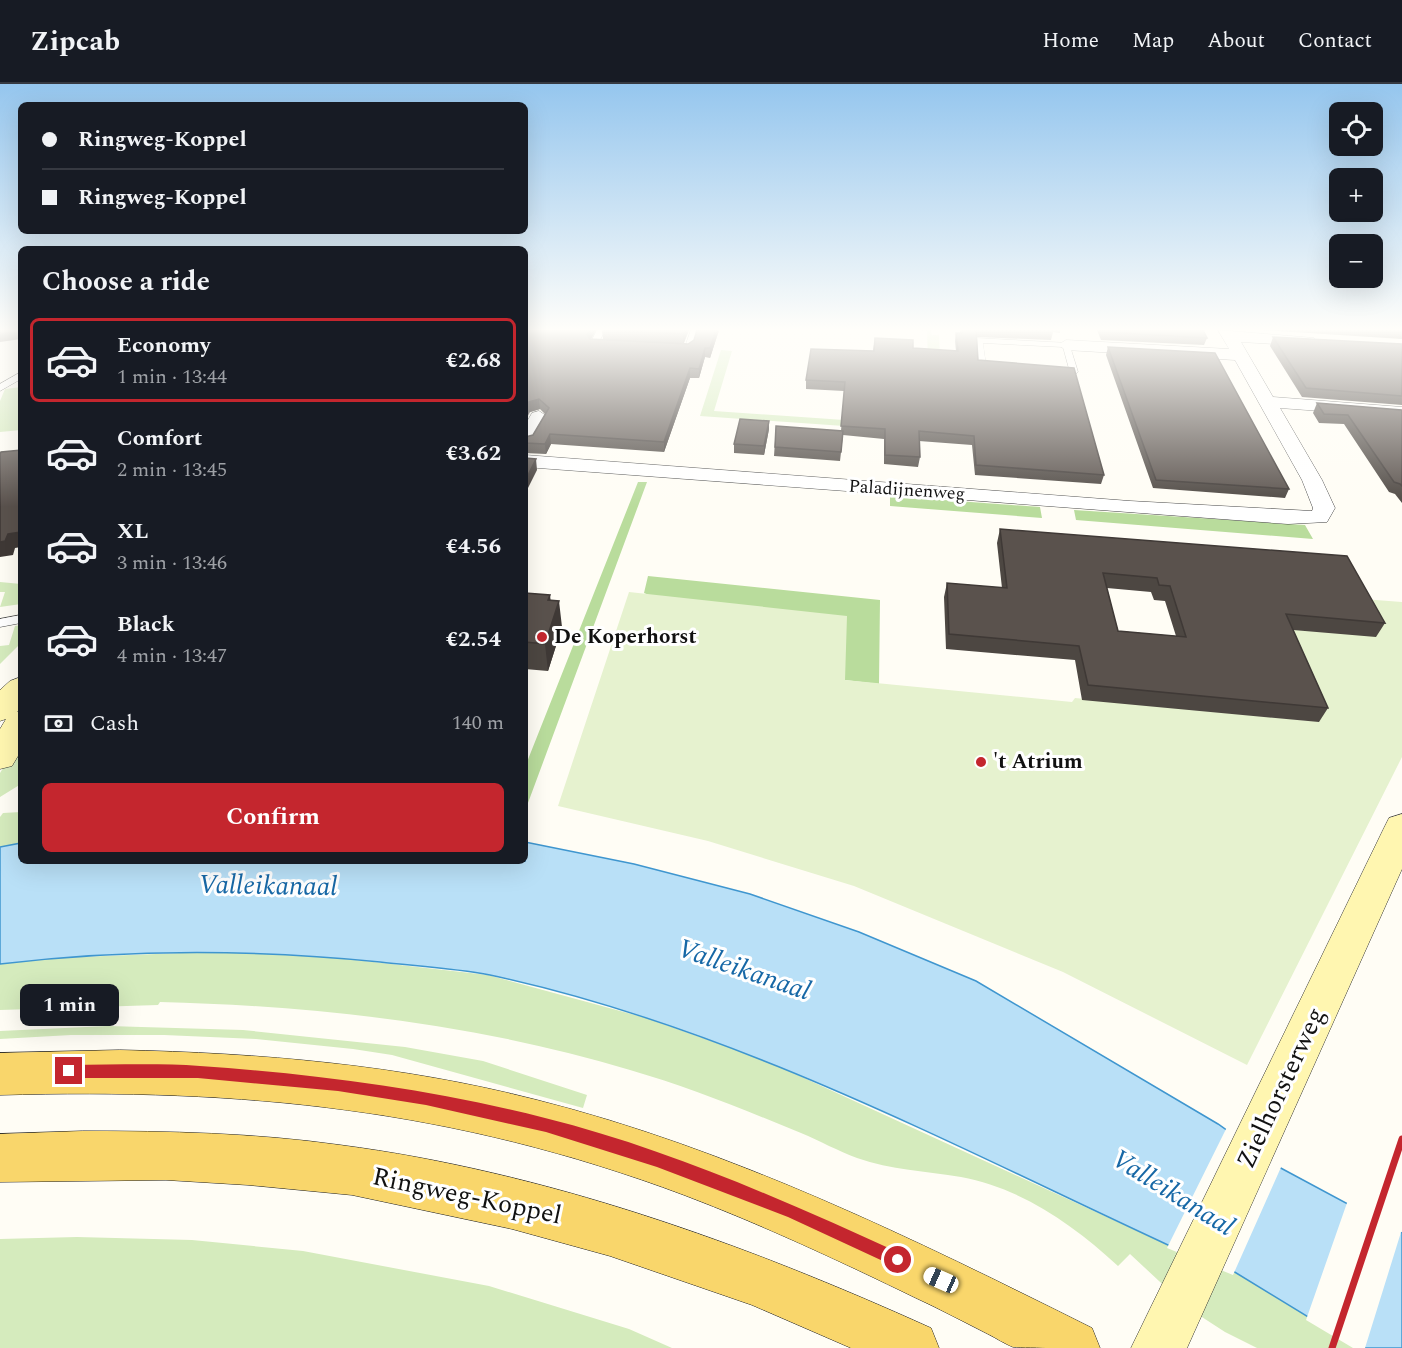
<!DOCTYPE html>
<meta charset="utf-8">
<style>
:root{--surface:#171b24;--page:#20242c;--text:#f1f3f6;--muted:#9ea1a6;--line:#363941;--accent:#c4262e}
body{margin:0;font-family:Spectral,serif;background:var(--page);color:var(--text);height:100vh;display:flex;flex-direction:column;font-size:22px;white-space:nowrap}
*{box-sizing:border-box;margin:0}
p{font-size:20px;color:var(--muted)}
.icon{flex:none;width:33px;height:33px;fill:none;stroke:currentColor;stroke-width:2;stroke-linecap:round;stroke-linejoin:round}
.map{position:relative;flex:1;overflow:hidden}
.side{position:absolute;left:18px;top:162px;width:510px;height:618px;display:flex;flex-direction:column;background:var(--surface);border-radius:9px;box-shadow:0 6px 24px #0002}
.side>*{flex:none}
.top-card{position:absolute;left:18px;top:18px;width:510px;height:132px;border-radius:9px;box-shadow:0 6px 24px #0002;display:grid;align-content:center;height:132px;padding:0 24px;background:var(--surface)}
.tools{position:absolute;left:1329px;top:18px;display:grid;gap:12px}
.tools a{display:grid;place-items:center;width:54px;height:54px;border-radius:9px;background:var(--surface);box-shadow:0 6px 24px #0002;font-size:30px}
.end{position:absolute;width:27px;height:27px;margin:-14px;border:8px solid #c4262e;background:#fff;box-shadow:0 0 0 3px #fff}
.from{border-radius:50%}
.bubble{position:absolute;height:42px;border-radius:9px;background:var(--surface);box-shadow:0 6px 24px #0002;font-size:20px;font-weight:700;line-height:42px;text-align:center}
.car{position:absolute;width:18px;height:36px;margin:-18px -9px;border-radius:8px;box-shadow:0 0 4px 2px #0007;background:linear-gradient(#fff 24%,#345 0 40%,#fff 0 76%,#345 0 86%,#fff 0)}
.top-card b{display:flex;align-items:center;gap:21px;height:57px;font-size:22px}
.top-card b+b{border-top:2px solid var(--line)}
.top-card i{width:15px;height:15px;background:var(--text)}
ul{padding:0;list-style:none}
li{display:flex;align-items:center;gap:18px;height:84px;margin:0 12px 9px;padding:0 12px;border:3px solid transparent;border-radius:9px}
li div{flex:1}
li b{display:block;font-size:22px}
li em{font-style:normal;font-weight:700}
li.active{border-color:var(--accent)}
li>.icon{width:54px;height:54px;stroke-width:1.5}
h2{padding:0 24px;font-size:27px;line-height:72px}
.pay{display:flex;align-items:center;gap:15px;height:66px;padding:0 24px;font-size:22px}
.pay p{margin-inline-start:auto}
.button{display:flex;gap:12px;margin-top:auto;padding:12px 24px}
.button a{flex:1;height:69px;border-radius:9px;background:var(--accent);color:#fff;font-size:24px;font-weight:700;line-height:69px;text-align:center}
header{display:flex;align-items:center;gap:36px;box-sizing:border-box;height:84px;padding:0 30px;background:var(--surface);border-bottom:2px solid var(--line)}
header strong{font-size:28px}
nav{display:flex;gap:33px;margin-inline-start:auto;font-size:21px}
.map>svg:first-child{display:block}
.green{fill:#d5ebbd}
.forest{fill:#b9dc9c}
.pitch{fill:#e6f2cf}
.water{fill:#b9e0f7;stroke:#3f96cf;stroke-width:1.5}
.pier{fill:#fffdf5}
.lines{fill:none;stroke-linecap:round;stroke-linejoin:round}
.lane-casing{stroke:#444;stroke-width:1}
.street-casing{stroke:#444;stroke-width:1}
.secondary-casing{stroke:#333;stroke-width:1}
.primary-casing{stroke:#222;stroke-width:1}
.lane{fill:#fff;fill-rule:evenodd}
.street{fill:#fff;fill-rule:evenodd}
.secondary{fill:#fff6b0;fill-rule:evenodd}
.primary{fill:#f9d66b;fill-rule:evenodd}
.rail{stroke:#c4262e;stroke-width:7}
.wall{fill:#4d4742;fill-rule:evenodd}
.shaded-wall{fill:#3f3936}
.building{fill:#5a524d;stroke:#3f3936;stroke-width:1.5;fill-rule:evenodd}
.route{fill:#c4262e}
.poi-dot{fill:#c4262e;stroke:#fff;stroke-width:2}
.labels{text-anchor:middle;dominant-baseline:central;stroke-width:6;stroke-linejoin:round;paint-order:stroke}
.far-street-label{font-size:18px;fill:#111;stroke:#fff}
.poi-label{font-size:21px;font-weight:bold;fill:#111;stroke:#fff;text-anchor:start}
.near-street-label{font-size:26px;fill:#111;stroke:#fff}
.near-water-label{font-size:27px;font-style:italic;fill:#1768a6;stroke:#fff}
</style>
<header>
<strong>Zipcab</strong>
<nav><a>Home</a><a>Map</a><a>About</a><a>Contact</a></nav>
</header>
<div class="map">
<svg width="1402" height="1264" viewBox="0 0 1402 1264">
<rect width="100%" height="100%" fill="#fffdf5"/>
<path class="green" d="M920 246H931L932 251H939L944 349 700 332 721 266 732 267 714 327 930 342 927 247Z
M21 303V346L0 348V317L5 305Z
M0 498 21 500V520L0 523 5 508H0Z
M21 541 20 560 0 580V562L9 561 15 542Z
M21 655V700L0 713V689Z
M21 728V759L0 763V733L3 729Z
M233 867 294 869 488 891 646 934 765 976 1168 1161 1233 1187 1359 1264H1257L1225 1248 1188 1224 1130 1170 1118 1182C1074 1141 1021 1104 961 1093 926 1087 891 1086 857 1074 838 1067 820 1057 801 1049 745 1026 689 1003 630 986 477 940 320 922 160 918L158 921 0 926V880L53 874Z
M108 942 243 946 405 963 483 977 587 1011 583 1024 392 971 353 965 256 955 164 951H71L0 955V947Z
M77 1153 192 1156 303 1167 489 1202 629 1245 672 1264H0V1155Z"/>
<path class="forest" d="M638 398H647L525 727V683Z
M890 412 1040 423 1042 434 890 422Z
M1074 426 1305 441 1313 455 1076 436Z
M648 492 880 516 879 600 845 596 644 509Z"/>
<path class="pitch" d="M1257 507 1402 518V673L1247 981 1063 888 854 802 708 757 558 722 629 508 847 532 845 596 1072 618 1075 614 1311 637Z"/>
<path class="water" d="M525 758 634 780 750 810 859 848 976 897 1218 1040 1277 1082 1402 1149V1264H1359L1233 1187 1168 1161C948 1059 729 942 490 891 454 884 416 882 380 878 253 865 127 865 0 880V763L21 759V777H525Z"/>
<path class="pier" d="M1227 1043 1282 1081 1233 1191 1167 1164Z
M1348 1116 1402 1145 1365 1264H1353L1306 1236Z"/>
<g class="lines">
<g class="lane-casing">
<path id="lane" d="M597 246H605L599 258H610V262H591L590 260Z
M691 246H699L691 267 674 266V262H685Z
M976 254 1069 259 1078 288 1074 291 979 284ZM983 259 1063 263 1069 285 986 280Z
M21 288V295L0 307V300Z
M21 531V539L0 543V535Z"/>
</g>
<g class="street-casing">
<path id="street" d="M1218 246 1314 254 1316 257 1314 260 1308 262 1241 258 1273 313 1402 323V333L1280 324 1322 396 1335 424 1327 438 1288 440 525 383V371L1130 417 1312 427 1313 424 1302 396 1235 276 1066 266 1058 261 1066 256 1229 265Z
M539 327 548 333 532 360 525 362V341L532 329Z"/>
</g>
<g class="secondary-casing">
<path id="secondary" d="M21 593V624L17 628 21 627V667L12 682 0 685V645L6 635 0 637V606L10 597Z
M1402 730V785L1187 1264H1131L1384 744 1389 734Z"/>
</g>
<g class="primary-casing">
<path id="primary" d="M120 966C260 969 401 981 537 1016 731 1065 914 1155 1092 1244L1100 1264C1079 1264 1030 1264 1013 1263 1005 1260 996 1254 988 1250 964 1238 940 1225 916 1214 840 1177 763 1141 684 1111 455 1025 243 1004 0 1011V969Z
M83 1047C169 1047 255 1049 340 1061 546 1088 743 1159 931 1244L939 1264H851L752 1221 610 1172 512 1145 352 1111 248 1101 166 1096 0 1098V1050Z"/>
</g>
<use href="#lane" class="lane"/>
<use href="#street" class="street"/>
<use href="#secondary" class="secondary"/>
<use href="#primary" class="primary"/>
<path class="rail" d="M1332 1264 1402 1055"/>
</g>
<path class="wall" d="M525 246H596L591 255H603L602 246H689L684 259 688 260 719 246 710 274 705 273 699 294H690L664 368 551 360 546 370 525 369V353L533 351 545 330 540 325 530 328Z
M960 246H1060V249L1053 248 1051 256 977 253 978 276 1104 391 1101 400 975 391 972 361 919 357 920 373 918 383 884 380V355L843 351 840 377 774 372 776 342 841 347 844 307 806 305V296L873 267 875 254 913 264 956 267 955 257 956 249H960Z
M1097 246H1203L1207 254 1204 261 1101 256Z
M1263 246H1402V255Z
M1273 253 1402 260V321L1302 313 1270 262Z
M1108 263 1289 405 1285 414 1153 404 1106 271Z
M1317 319 1402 326V419L1395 410 1389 408 1344 340 1319 339 1313 329Z
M769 345 764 371 734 369V360Z
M1000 445 1385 539 1376 553 1293 546 1328 624 1319 638 1082 616 1075 576 946 565 944 513 947 499 1002 504 997 459ZM1107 504 1151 508 1154 516 1165 517 1176 552 1118 547Z
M525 509 550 511V516L562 543 548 587 525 585Z"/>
<path class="shaded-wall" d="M590 246H596L588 261 587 251Z
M685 246H689L683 260V250Z
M716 246H719L710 274V264Z
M21 248V255L0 258V250Z
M705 264V273L699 294V285Z
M690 284V294L664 368V358Z
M539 315 540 325 530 328 525 337V324L529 318Z
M769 337V345L764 371V362Z
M550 350 551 360 546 370 545 360Z
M536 375 537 386 525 410V397Z
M21 448V463L15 464 13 471 0 473V458L8 450Z
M550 511 553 536 559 517 562 543 548 587 545 560 548 516Z"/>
<path class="building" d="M0 246H21V248L0 250Z
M525 246H590L587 251 590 255 688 260 694 256 697 246H716L710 264H705L699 285 690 284 664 358 550 350 545 360 525 359V353L533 351 549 324 539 315 529 318 525 324Z
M604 246H685L683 250Z
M962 246H976L978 276 1074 284 1104 391 976 381 974 352 919 347 920 373 885 371V345L841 342 845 298 806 296 811 265 874 267 875 254 913 256V264L958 267 956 249H962Z
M1102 246H1203L1207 254 1103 248Z
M1273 253 1402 260V312L1306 304Z
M1108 263 1215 269 1289 405 1156 396Z
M1317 319 1402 326V402L1400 400 1394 398 1348 331 1324 330Z
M740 335 769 337 764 362 734 360Z
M776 342 843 347 841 368 775 363Z
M21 366V448L8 450 5 457 0 458V370L1 368Z
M525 374 536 375 525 397Z
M1000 445 1347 472 1385 539 1286 530 1328 624 1088 601 1079 562 949 550 947 499 1007 504ZM1103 489 1157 494 1159 501 1170 502 1186 553 1118 547Z
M525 509 550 511 548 516 559 517 545 560 525 558Z"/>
<linearGradient id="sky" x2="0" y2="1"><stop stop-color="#95c6ee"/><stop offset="0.58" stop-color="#fffefa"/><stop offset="1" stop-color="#fffefa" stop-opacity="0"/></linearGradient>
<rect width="1402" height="423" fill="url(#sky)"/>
<path class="route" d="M69 981C112 981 157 979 200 982 316 990 432 1005 545 1034 669 1065 788 1118 904 1171L906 1176 904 1182 898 1184 788 1133 657 1083 546 1048 426 1021 338 1007 198 994H69L62 987Z"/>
<g class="poi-dot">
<circle cx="542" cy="553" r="6"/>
<circle cx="981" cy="678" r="6"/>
</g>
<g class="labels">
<g class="far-street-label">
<text transform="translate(907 406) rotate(4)">Paladijnenweg</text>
</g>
<g class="poi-label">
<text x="554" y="553">De Koperhorst</text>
<text x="993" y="678">'t Atrium</text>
</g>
<g class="near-street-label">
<text transform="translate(1281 1004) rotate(-65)">Zielhorsterweg</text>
<text transform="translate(467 1112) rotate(12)">Ringweg-Koppel</text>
</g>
<g class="near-water-label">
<text transform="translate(268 802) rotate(1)">Valleikanaal</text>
<text transform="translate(744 886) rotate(19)">Valleikanaal</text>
<text transform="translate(1173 1109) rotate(32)">Valleikanaal</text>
</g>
</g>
</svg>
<div class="tools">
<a><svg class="icon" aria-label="locate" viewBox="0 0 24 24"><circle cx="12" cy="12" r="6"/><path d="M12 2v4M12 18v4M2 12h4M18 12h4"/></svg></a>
<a>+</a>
<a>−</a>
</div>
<i class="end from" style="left:898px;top:1176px"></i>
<i class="end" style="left:69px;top:987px"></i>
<div class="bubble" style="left:20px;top:900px;width:99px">1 min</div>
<i class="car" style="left:941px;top:1196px;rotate:294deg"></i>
<div class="top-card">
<b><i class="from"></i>Ringweg-Koppel</b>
<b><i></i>Ringweg-Koppel</b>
</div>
<section class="side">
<h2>Choose a ride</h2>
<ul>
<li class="active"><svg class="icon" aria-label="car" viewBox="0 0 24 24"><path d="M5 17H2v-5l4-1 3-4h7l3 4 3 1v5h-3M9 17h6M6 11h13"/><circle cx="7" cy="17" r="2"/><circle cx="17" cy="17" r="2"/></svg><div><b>Economy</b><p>1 min · 13:44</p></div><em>€2.68</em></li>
<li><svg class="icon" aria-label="car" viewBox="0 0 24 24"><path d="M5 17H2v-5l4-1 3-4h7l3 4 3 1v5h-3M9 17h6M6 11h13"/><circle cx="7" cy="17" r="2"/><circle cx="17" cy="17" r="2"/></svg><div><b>Comfort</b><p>2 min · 13:45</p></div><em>€3.62</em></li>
<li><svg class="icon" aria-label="car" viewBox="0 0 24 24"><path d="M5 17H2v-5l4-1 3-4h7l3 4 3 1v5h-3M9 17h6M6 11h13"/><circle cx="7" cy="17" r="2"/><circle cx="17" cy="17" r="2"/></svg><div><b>XL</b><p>3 min · 13:46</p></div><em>€4.56</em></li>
<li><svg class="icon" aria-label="car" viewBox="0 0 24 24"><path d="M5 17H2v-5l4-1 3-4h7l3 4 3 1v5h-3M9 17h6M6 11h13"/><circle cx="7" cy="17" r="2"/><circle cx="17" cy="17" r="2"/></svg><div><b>Black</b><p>4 min · 13:47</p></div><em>€2.54</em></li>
</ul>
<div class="pay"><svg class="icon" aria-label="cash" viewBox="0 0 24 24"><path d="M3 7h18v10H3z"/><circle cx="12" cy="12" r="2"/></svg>Cash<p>140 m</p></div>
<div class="button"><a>Confirm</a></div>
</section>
</div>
